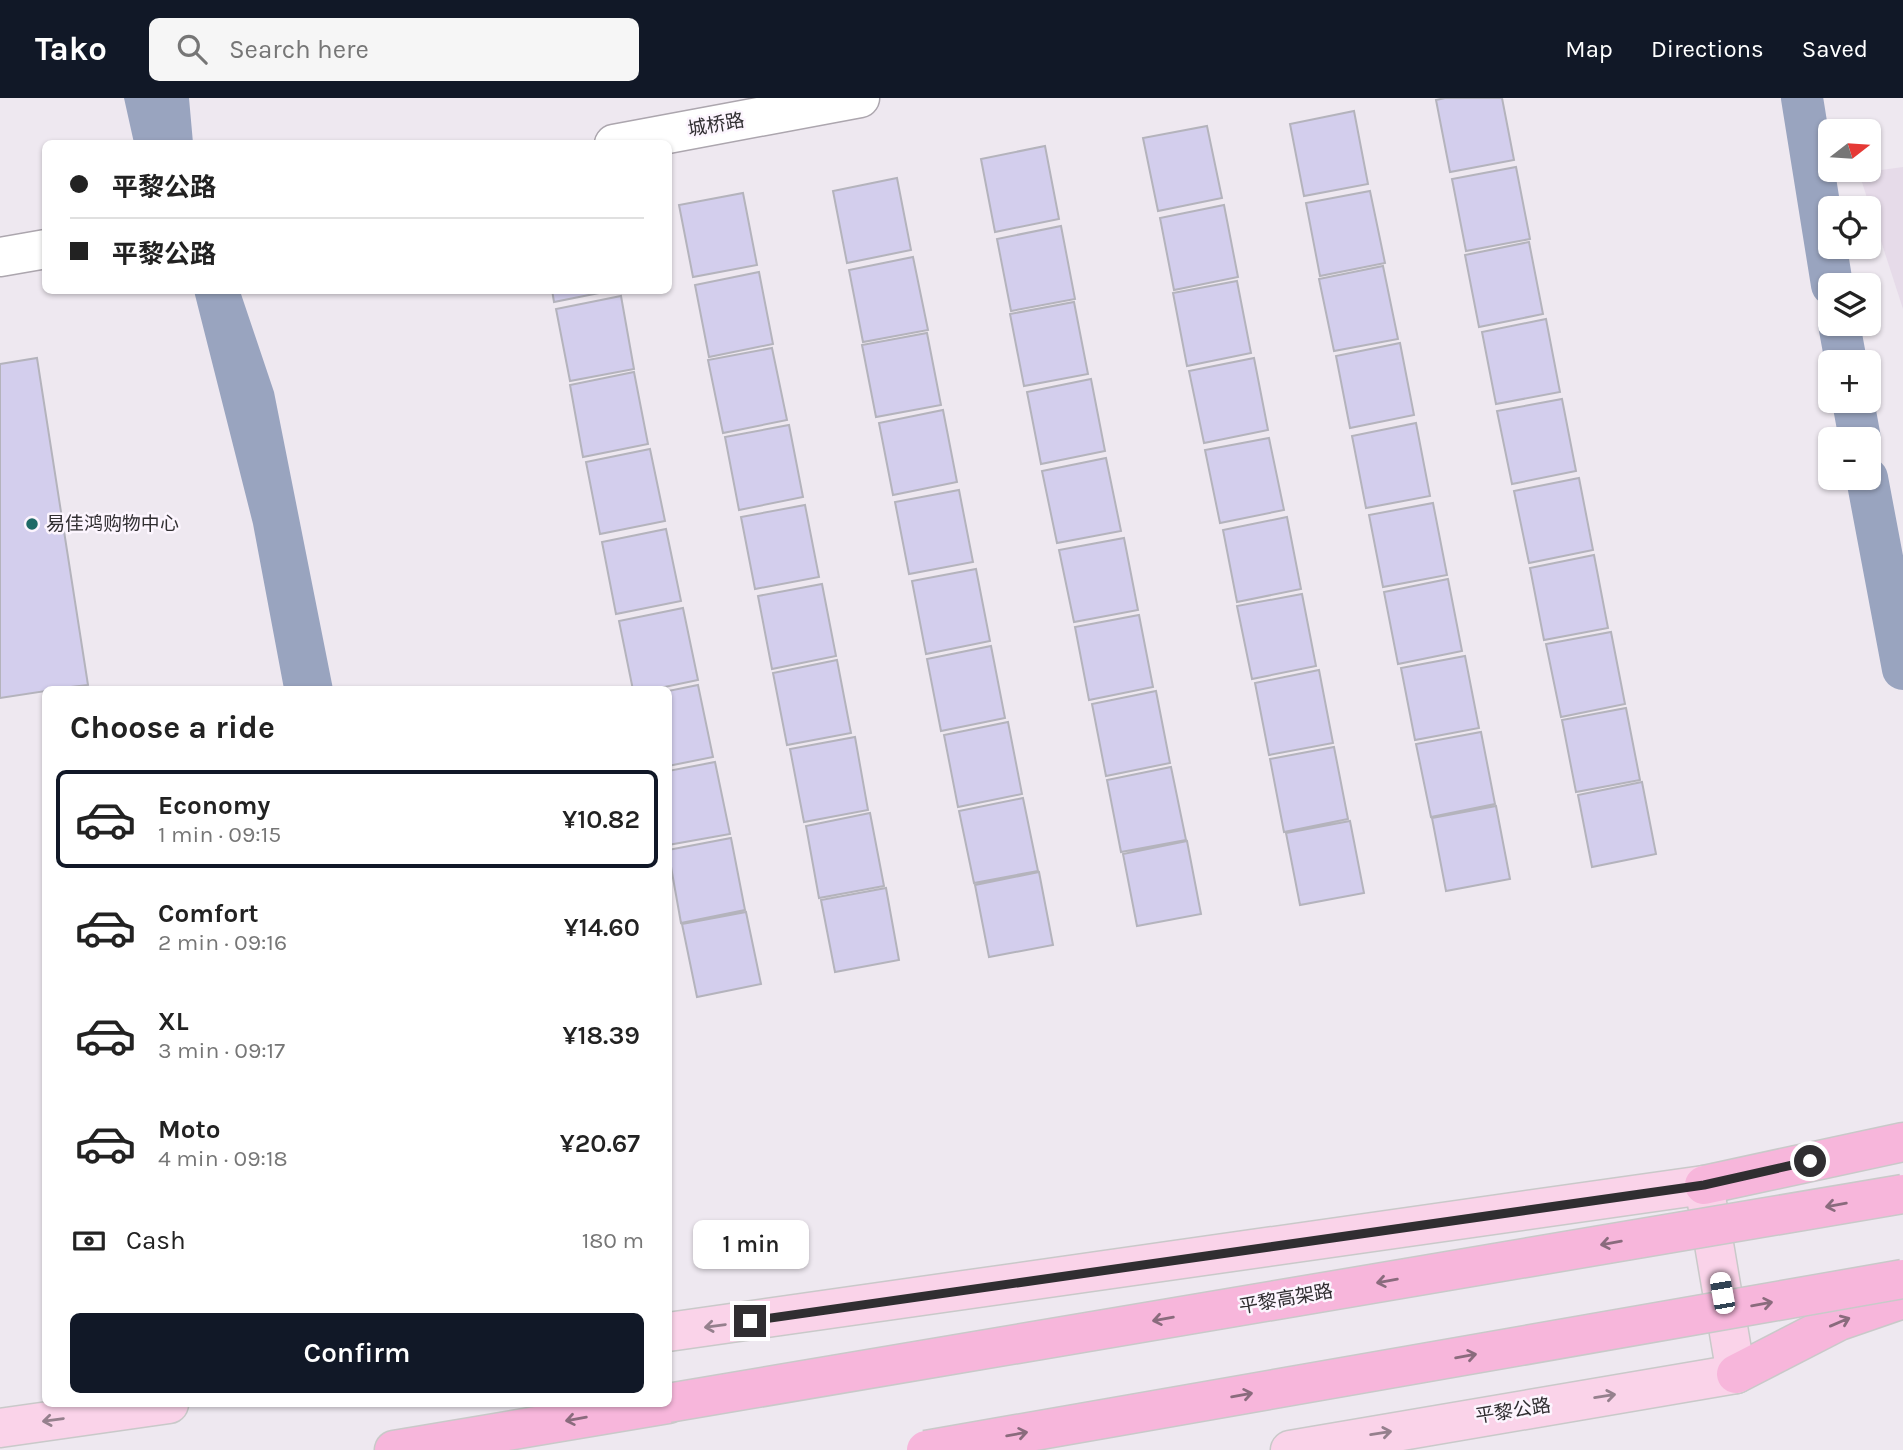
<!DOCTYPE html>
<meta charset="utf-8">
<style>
:root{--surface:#fff;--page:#f6f6f6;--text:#222;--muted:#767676;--line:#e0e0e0;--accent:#111827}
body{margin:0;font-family:Karla,"Noto Sans SC",sans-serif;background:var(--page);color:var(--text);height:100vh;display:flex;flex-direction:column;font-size:26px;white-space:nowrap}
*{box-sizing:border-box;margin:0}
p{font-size:23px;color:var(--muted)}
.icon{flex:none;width:38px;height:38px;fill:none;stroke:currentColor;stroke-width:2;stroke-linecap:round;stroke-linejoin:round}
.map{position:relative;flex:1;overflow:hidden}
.panel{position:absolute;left:42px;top:588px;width:630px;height:721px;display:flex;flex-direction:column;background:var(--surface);border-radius:10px;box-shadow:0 2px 5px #0004}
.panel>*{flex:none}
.top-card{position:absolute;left:42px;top:42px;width:630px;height:154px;border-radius:10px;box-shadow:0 2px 5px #0004;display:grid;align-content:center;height:154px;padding:0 28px;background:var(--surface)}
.needle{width:46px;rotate:73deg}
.fabs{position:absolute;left:1818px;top:21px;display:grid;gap:14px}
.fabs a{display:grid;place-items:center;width:63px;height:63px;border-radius:10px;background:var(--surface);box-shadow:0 2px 5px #0004;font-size:35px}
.end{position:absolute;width:32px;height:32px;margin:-16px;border:9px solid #302e31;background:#fff;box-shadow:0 0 0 4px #fff}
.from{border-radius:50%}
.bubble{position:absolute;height:49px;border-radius:10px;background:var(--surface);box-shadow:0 2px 5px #0004;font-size:23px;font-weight:600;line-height:49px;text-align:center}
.car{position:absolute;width:21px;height:42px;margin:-21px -10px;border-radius:9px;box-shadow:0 0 5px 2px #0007;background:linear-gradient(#fff 24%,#345 0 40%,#fff 0 76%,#345 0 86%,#fff 0)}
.top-card b{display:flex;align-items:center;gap:24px;height:66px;font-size:26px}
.top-card b+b{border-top:2px solid var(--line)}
.top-card i{width:18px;height:18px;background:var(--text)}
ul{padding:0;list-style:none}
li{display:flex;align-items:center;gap:21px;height:98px;margin:0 14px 10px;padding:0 14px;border:4px solid transparent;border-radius:10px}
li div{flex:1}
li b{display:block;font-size:26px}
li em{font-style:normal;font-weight:600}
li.on{border-color:var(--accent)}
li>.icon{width:63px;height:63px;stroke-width:1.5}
h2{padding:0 28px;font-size:32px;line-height:84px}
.pay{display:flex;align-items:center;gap:18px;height:77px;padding:0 28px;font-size:26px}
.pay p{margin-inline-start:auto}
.cta{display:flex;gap:14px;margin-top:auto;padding:14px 28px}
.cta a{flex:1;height:80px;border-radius:10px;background:var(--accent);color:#fff;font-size:28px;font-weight:600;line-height:80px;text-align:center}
header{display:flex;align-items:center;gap:42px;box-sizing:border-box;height:98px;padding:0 35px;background:var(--accent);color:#fff}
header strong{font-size:33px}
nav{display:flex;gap:38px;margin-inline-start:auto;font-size:24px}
.search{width:490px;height:63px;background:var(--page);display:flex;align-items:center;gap:18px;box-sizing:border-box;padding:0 24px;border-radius:10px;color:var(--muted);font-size:26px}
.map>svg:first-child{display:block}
.built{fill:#e6dbe9}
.water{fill:#99a4bf}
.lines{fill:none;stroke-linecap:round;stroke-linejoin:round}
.canal{stroke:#99a4bf;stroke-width:42}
.building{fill:#d3ceed;stroke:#b4b3bc;stroke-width:2}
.minor-casing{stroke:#aca6ae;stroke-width:41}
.major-casing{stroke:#c9c9c9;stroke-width:41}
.highway-casing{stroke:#c9c9c9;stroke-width:41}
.minor{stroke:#fff;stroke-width:38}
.major{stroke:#fad3e9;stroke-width:38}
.highway{stroke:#f7b6db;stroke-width:38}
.highway-bridge-casing{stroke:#c9c9c9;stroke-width:41;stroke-linecap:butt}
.highway-bridge{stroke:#f7b6db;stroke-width:38}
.oneway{stroke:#8a6b7d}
.oneway2{stroke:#95808d}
.route{stroke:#302e31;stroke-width:9}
.poi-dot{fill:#1f6a67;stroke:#fcf5fe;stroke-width:2.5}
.labels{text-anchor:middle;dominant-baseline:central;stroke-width:5;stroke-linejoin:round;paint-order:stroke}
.street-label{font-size:19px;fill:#302e31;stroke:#fcf5fe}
.poi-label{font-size:19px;fill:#302e31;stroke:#fcf5fe;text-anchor:start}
</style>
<header>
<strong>Tako</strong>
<div class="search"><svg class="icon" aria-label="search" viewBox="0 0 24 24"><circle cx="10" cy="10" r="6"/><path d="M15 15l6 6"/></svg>Search here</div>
<nav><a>Map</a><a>Directions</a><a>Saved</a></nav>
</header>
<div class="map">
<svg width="1903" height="1352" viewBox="0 0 1903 1352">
<rect width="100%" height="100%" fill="#eee8f0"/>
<path class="built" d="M1903 69V211L1859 75Z"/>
<path class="water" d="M124 0H189L193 45H134Z
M194 193H240L274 294 333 591H284L253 426Z"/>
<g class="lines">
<path class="canal" d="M1802 0 1832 187
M1839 226 1846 264
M1853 303 1860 341
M1867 380 1903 571"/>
</g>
<path class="building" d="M1445 0H1502L1514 62 1450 74 1436 2Z
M1354 13 1368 86 1304 98 1290 26Z
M1207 28 1222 100 1158 113 1143 40Z
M1045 48 1059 121 995 134 981 61Z
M1516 69 1530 141 1466 153 1452 81Z
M897 80 911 152 847 165 833 93Z
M1370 93 1385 165 1320 178 1306 105Z
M743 95 757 167 693 179 679 107Z
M1224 107 1238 179 1174 192 1160 120Z
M1061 128 1075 201 1011 213 997 141Z
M1529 144 1543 216 1479 229 1465 157Z
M913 159 928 232 863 244 849 172Z
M1383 168 1398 241 1334 253 1319 181Z
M759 174 773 246 709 259 695 187Z
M1237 183 1251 255 1187 268 1173 195Z
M552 192H614L554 204Z
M621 198 634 271 570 283 556 211Z
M1074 204 1088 276 1024 288 1010 216Z
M1546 221 1560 294 1496 306 1482 234Z
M927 235 941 307 876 319 862 247Z
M1400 245 1414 317 1350 330 1336 258Z
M772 250 787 322 723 335 708 262Z
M37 260 88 587 46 592V593L0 600V266Z
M1254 260 1268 332 1204 345 1189 273Z
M634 274 648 346 583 359 570 287Z
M1091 281 1105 353 1041 366 1027 294Z
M1562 301 1576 373 1512 386 1497 313Z
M943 312 957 384 893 397 879 325Z
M1416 325 1430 398 1366 410 1352 338Z
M789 327 803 399 739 412 725 339Z
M1269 340 1284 412 1220 425 1205 352Z
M650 351 665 423 600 436 586 364Z
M1106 360 1121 433 1057 445 1042 373Z
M1579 380 1593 452 1529 465 1514 393Z
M959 392 973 464 909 476 895 404Z
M1433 405 1447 477 1383 489 1369 417Z
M805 407 819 479 755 491 741 419Z
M1287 419 1301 491 1237 504 1223 432Z
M666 431 681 503 616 516 602 444Z
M1124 440 1138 512 1074 524 1059 452Z
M1594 457 1608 530 1544 542 1530 470Z
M976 471 990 543 926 556 912 483Z
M1448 481 1462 553 1398 566 1384 494Z
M822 486 836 558 772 571 758 498Z
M1302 496 1316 568 1252 581 1237 508Z
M683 510 698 582 650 592H633L619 523Z
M1139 517 1153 589 1089 602 1075 529Z
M1611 534 1625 606 1561 619 1546 546Z
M991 548 1005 620 941 633 927 561Z
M1465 558 1479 630 1415 642 1401 570Z
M837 562 851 635 787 647 773 575Z
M1319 572 1333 645 1269 657 1255 585Z
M698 587 713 659 668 668V593Z
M1156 593 1170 665 1106 678 1092 606Z
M1626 610 1640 682 1576 694 1562 622Z
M1008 624 1022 696 958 709 944 637Z
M1481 634 1495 706 1431 719 1416 646Z
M855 639 868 712 804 724 790 651Z
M1334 649 1348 721 1284 734 1270 661Z
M715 664 730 736 668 747V673Z
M1171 669 1186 742 1121 754 1107 682Z
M1642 684 1656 756 1592 769 1578 697Z
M1023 700 1038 773 974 785 959 713Z
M1496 708 1510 781 1446 793 1432 720Z
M870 715 884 788 819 800 806 728Z
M1350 723 1364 795 1300 807 1286 735Z
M731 740 745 812 681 825 668 752Z
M1187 743 1201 816 1137 828 1123 756Z
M1039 774 1053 847 989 859 975 787Z
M886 790 899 862 835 874 821 802Z
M746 814 761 886 697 899 682 826Z"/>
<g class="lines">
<g class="minor-casing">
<path id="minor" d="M614 46 860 0
M0 159 46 151"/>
</g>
<g class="major-casing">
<path id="major" d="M668 1234 1704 1087 1736 1276 1290 1352
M0 1330 169 1306"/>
</g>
<g class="highway-casing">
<path id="highway" d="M1704 1087 1903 1044
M1736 1276 1839 1223 1903 1201
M394 1352 668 1306"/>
</g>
<use href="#minor" class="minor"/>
<use href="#major" class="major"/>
<use href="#highway" class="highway"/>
<g class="highway-bridge-casing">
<path id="highway-bridge" d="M668 1305 1903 1096
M926 1352 1903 1181"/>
</g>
<use href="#highway-bridge" class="highway-bridge"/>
</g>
<defs><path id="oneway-shaft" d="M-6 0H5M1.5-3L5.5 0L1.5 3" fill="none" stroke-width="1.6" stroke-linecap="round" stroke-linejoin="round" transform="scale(1.75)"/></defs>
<g class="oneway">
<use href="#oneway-shaft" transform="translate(1836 1107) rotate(170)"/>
<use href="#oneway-shaft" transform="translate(1611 1145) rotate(170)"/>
<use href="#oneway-shaft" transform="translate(1387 1183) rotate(170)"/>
<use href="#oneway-shaft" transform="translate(1762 1206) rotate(-10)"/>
<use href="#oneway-shaft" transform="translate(1163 1221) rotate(170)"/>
<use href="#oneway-shaft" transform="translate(1840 1224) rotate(-23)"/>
<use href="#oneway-shaft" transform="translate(1466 1258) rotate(-10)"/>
<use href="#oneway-shaft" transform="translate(1242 1297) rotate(-10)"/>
<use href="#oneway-shaft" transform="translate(576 1321) rotate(170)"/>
<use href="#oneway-shaft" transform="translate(1017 1336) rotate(-10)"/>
</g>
<g class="oneway2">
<use href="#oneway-shaft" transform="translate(715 1228) rotate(172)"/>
<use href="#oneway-shaft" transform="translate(1605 1298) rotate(-9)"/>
<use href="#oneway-shaft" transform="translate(53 1322) rotate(172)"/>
<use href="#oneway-shaft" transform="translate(1381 1335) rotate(-9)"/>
</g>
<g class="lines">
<path class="route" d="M750 1223 1704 1087 1810 1063"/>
</g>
<circle class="poi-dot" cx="32" cy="426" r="7"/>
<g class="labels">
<g class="street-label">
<text transform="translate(716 27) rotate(-10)">城桥路</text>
<text transform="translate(1286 1201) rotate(-10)">平黎高架路</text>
<text transform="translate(1513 1313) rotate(-9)">平黎公路</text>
</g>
<g class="poi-label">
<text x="46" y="426">易佳鸿购物中心</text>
</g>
</g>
</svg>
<div class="fabs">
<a><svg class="needle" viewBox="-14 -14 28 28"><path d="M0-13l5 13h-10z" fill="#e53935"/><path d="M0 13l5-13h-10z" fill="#767676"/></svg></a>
<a><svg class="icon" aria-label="locate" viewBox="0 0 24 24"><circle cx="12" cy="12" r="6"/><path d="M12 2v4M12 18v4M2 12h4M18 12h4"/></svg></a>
<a><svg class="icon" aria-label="layers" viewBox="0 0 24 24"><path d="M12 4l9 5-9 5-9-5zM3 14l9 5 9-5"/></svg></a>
<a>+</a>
<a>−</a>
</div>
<i class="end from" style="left:1810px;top:1063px"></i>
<i class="end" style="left:750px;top:1223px"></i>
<div class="bubble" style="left:693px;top:1122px;width:116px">1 min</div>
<i class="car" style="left:1722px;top:1195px;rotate:350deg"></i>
<div class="top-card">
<b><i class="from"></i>平黎公路</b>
<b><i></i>平黎公路</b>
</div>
<section class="panel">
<h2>Choose a ride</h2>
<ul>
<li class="on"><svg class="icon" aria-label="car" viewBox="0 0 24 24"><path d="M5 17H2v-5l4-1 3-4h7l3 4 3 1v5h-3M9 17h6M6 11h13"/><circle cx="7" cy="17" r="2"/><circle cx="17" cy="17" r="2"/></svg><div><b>Economy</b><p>1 min · 09:15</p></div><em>¥10.82</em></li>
<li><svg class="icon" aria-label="car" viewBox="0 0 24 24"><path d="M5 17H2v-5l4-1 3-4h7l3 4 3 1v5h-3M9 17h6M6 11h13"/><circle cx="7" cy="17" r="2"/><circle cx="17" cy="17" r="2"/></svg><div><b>Comfort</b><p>2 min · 09:16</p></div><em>¥14.60</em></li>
<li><svg class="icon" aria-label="car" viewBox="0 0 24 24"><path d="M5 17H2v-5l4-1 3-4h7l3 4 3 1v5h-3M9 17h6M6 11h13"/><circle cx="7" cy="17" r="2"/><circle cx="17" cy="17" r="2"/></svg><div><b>XL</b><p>3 min · 09:17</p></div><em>¥18.39</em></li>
<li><svg class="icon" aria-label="car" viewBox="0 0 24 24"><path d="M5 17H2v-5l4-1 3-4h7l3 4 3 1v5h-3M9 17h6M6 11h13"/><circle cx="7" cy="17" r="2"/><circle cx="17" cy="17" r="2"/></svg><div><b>Moto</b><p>4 min · 09:18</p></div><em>¥20.67</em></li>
</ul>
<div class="pay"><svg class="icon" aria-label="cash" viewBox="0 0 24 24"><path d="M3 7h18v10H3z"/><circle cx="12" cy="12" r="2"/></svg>Cash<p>180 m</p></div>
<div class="cta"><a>Confirm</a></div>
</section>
</div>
